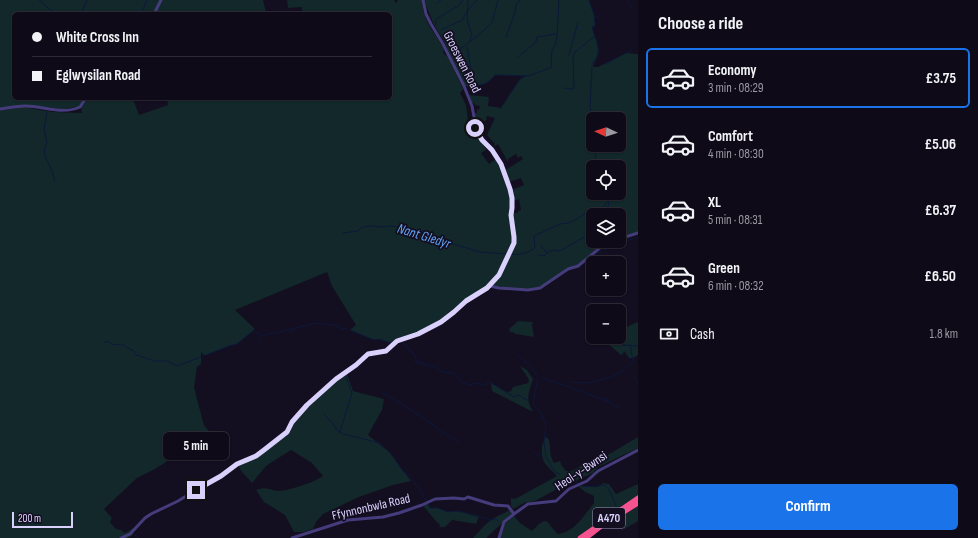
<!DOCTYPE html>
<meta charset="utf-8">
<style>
:root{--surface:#0e0a18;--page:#1c1825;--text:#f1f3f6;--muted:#9b9aa2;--line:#2e2b37;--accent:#1a73e8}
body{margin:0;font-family:"Sofia Sans Condensed",sans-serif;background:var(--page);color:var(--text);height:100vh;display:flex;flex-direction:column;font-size:15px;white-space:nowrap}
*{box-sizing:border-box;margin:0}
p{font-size:13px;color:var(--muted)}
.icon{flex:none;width:22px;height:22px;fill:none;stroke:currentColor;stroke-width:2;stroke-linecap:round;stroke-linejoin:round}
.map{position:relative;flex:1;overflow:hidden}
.side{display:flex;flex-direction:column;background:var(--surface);width:340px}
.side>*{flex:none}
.banner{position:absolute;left:12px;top:12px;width:380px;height:88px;border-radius:6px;box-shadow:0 1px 3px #0004,0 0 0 1px var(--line);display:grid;align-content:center;height:88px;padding:0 20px;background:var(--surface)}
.needle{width:26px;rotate:274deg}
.controls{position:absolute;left:586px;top:112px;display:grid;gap:8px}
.controls a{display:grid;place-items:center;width:40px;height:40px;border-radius:6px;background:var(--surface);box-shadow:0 1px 3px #0004,0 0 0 1px var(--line);font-size:20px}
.scale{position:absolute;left:12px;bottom:10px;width:61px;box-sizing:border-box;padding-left:4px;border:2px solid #dad0fc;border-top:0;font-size:11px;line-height:14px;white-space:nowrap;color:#dad0fc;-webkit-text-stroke:3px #130e20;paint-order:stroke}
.end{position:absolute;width:18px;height:18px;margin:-9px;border:5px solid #dad0fc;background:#111;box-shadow:0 0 0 2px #111}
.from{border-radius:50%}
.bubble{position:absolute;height:28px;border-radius:6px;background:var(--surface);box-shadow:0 1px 3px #0004,0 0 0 1px var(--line);font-size:13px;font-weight:700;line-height:28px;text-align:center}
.banner b{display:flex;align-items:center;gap:14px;height:38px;font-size:15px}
.banner b+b{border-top:1px solid var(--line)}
.banner i{width:10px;height:10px;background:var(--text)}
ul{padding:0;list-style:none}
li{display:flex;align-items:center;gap:12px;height:60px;margin:0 8px 6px;padding:0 12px;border:2px solid transparent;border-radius:6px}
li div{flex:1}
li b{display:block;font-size:15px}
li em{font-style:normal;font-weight:700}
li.on{border-color:var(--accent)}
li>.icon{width:36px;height:36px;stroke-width:1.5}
h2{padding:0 20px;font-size:18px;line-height:48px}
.pay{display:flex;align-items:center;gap:10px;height:44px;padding:0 20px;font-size:15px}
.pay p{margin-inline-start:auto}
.button{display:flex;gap:8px;margin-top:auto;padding:8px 20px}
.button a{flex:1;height:46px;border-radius:6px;background:var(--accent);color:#fff;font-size:16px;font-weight:700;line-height:46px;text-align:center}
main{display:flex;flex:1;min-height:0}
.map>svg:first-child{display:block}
.green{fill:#12282a;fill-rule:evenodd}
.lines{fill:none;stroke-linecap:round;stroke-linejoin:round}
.stream{stroke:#0c183b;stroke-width:1}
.minor{stroke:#453c7c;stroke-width:3}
.highway{stroke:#f55390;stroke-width:5}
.route{stroke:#dad0fc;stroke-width:5}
.labels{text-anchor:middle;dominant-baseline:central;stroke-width:3.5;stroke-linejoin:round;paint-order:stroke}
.shield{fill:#130e20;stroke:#9e96ba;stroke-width:1}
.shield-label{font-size:12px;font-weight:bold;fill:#dad0fc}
.street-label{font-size:13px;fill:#dad0fc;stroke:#130e20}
.water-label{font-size:14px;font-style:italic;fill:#65a4f6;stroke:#130e20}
</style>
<main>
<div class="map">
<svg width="638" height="538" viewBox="0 0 638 538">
<rect width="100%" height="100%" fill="#130e20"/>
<path class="green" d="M0 0H160L153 14H14V98H84L79 107 59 109 29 105 0 108Z
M162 0H263L266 12 261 14H155Z
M287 0H395L394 1 396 3 398 0H422C423 5 423 11 425 16 429 28 439 38 444 50L443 53 448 57 463 89 460 93 466 105 468 120H473L474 129 486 150 481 153 489 164 496 159 507 183 510 192 513 240 506 254 499 274 490 285 443 320 422 331 392 343 387 342 379 339 374 340 350 330 356 325 332 286 327 272 235 310 254 328V330L237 344 229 346 206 355H203L201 351V364L197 367 194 387 203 422 205 427 209 431 203 438 198 442 155 469 137 478 104 509 112 518 110 522 116 529 121 530 125 533 135 527 137 529 133 532V535L127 538H0V110L22 107 53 112 82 113 81 108 88 98H140L133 99 139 115 168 105 167 98H390V14H302V7L288 8Z
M424 0H589C592 9 596 16 595 26L592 27C594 37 600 44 598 55 597 59 594 62 593 67H598L626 53 638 54V232L619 238V215H593V241H611L597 248 577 266 571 267 540 287 529 289 493 286V284L505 267 515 241 512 213H518V211L521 210 519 199 514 201 512 190 524 185 521 178 509 182 504 171 523 159 521 156 518 158 516 154 508 159V162L498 144 494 147 495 144 487 135 495 118 487 116 486 121 475 122V113H477V109L479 110 480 106 475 105 474 103H472L469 95 489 97 488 106 501 108 520 79 526 76 495 75C488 84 485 84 475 86 471 86 470 88 465 86L453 63 445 43 433 23ZM593 119H619V145H593ZM593 167H619V193H593Z
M518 321 533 322 532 325 534 337 515 334 513 332H510L509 329Z
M638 322V355L633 358H629L624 351 623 354 621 355 606 342V341L609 340 607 337H619V330Z
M520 366 527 370 533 379C529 392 525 399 533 412L492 391 491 383 507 392 511 391 513 387 528 383 529 381 528 378Z
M346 371 353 391 384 399 382 410 368 435 389 452 411 481 393 485 359 497 323 514 316 522 313 529 303 532H294L285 515 264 502 256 490C266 486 269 490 278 491 288 491 315 482 323 476L312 463 291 450 266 466 252 483 242 472 237 464 261 452 287 432 292 422 307 405Z
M545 437 548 438C552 449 548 453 554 463L560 461 562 466 566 471H572L604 452 606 456 638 437V448L598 467 593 473 579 479 575 482 557 489 535 501 524 503 513 509 511 506V498L515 499 557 476C545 463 541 464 542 445L544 442Z
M603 483 609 484 616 494 638 484V496L617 509 576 538H500L505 524 514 516 520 523 532 531C550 513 545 523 558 534 575 532 584 515 594 503V496L585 492 578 486 598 487 601 485Z
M428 503 430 508H438L448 512C457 509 470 514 479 516L476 524 452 520 445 527H439L440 525C433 519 429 512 423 506Z
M638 506V521L623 530 615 521Z
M509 510 512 514 486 538H473C479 531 486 523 494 518 500 514 504 514 509 510Z"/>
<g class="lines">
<path class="stream" d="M39 0 55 14
M468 0 467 20 472 35 470 41
M589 0 594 15 595 26 592 27C594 36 601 47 597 57 595 60 593 62 592 65
M627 0 631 8
M437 3 441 0
M81 14 87 0
M141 14 147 0
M595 18 600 15
M435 26 436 19 458 6 463 0
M441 30 462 20 468 10 477 0
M506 37 515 12 516 5 520 0
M467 47 474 84H478
M454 52C460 51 489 27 492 22 493 20 497 3 498 0
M569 55 578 22
M518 57 536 42 537 37 556 34
M605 64 632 50
M592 68 590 107 593 119
M467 87C478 86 488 85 495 75L529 76 552 67 551 66 552 50 555 45 557 37 559 0
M565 88 571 89 574 88 573 55 575 52 595 36
M500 109 520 79 526 76
M47 112 44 129 47 143C38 156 55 167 54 181
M593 122V126
M594 145 597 167
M603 215 609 204 608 201
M343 233 358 231 362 227 370 226 382 227 391 226 401 227 413 232 420 233 437 242 453 244 480 252 506 254
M541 246 547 253 553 250 560 251 593 232
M510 254C518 256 528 253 535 248L534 236 560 224 568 223 577 219 587 212 588 213 600 210 609 200 605 193
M539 255 544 256 547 253
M593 257C606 247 622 242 638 237
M592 312 593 313
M350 330 374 340C380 338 386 342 392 343
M289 332 294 330
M610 337 622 345 638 346
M258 341 261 337
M401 341 413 353 417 360 425 364 436 367 441 371 455 374 461 381 468 385 478 383 483 385 490 382 514 397 519 395 527 400
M104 342H110L113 345 121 344 134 351 135 354
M136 355 155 361H167L177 366 201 357
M203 355H206L229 346 237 344 254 330 261 336 317 323 334 325 343 329 347 328
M518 355C525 362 537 370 538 380
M414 361 426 366
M633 375 638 383
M541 377 610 402
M539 382 537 383 533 403 541 414 546 425 544 442 546 457 555 472 560 474
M571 382C591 386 620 377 633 361L630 345
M382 394H386L419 415 428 421 438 429 460 443
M605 397 612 405 619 407V409
M324 414 329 420H330L338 431 343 434 380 443 393 456 402 470 409 476 420 490 426 501
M340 432 352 393 345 374
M534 452 541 456
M575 482 577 483
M582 486C589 487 595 486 602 485 610 485 614 502 617 509
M428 504 430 508H438L448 512C461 508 476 519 487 518L488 520 496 519 498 521
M134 534 138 538"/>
<path class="minor" d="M154 14 161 0
M0 109C8 108 17 106 25 106 44 106 62 115 80 107L86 98
M619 239 638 233
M490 286 499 288 528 290 540 288 568 269 578 266 601 247 614 241
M514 514 528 504 556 501 569 489 587 481 598 471 638 450
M121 538 130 534 145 518 151 514 178 501 221 475 237 464 256 456 264 450 287 432 292 422 307 405 336 379 356 365 368 354 386 351 397 341 418 334 441 322 448 317 466 301 490 286 502 270 514 240 511 215 512 203 511 189 497 157 488 145 481 140 477 133 472 106 464 86 443 44 431 24 426 14 423 0
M292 538 348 520 383 517 399 513 422 505 435 499 454 498 464 499 468 497 494 505 508 506 514 514 504 522 499 538"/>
<path class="highway" d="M608 522 638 503
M580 538 638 498
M586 538 600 527"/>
</g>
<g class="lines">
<path class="route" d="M196 490 221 476 237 464 256 456 264 450 287 432 292 422 307 405 336 379 356 365 368 354 386 351 397 341 418 334 441 322 454 312 466 301 487 288 499 275 514 243V237L511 215 512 208V198L510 189 501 164 492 150 482 140 475 128"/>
</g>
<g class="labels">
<rect class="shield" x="593" y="508" width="32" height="20" rx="3"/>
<g class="shield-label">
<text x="609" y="518">A470</text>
</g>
<g class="street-label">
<text transform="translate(462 62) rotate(63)">Groeswen Road</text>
<text transform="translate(581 471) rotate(-34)">Heol-y-Bwnsi</text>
<text transform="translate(371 507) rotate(-13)">Ffynnonbwla Road</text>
</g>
<g class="water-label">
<text transform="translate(424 236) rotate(17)">Nant Gledyr</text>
</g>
</g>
</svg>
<div class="controls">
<a><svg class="needle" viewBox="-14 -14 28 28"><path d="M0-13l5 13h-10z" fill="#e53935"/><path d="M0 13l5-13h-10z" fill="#9b9aa2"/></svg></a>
<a><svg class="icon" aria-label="locate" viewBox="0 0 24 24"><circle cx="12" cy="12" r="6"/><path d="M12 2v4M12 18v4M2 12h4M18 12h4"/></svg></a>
<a><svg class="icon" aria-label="layers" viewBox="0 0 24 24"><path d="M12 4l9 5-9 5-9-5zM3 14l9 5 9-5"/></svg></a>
<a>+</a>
<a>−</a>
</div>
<div class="scale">200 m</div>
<i class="end from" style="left:475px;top:128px"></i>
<i class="end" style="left:196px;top:490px"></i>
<div class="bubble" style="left:163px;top:432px;width:66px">5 min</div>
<div class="banner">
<b><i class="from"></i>White Cross Inn</b>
<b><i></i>Eglwysilan Road</b>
</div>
</div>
<section class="side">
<h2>Choose a ride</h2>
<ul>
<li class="on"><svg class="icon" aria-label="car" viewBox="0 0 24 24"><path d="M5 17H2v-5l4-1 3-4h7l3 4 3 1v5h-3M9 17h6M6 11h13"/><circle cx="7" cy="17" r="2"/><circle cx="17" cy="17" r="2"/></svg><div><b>Economy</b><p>3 min · 08:29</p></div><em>£3.75</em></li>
<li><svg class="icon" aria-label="car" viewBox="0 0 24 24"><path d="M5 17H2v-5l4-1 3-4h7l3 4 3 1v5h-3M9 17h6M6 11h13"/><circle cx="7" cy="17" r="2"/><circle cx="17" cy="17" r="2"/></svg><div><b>Comfort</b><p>4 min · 08:30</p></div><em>£5.06</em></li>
<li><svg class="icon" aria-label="car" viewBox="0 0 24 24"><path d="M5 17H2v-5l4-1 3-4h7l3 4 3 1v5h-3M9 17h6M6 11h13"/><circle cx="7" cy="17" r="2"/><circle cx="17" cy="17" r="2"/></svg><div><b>XL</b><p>5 min · 08:31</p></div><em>£6.37</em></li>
<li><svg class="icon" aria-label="car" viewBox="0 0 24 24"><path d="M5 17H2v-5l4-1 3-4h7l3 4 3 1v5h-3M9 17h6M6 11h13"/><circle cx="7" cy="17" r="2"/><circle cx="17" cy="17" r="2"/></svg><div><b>Green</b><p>6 min · 08:32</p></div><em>£6.50</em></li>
</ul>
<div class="pay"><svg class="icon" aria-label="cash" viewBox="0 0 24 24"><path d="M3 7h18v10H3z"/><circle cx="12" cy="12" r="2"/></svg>Cash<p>1.8 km</p></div>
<div class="button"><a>Confirm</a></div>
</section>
</main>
